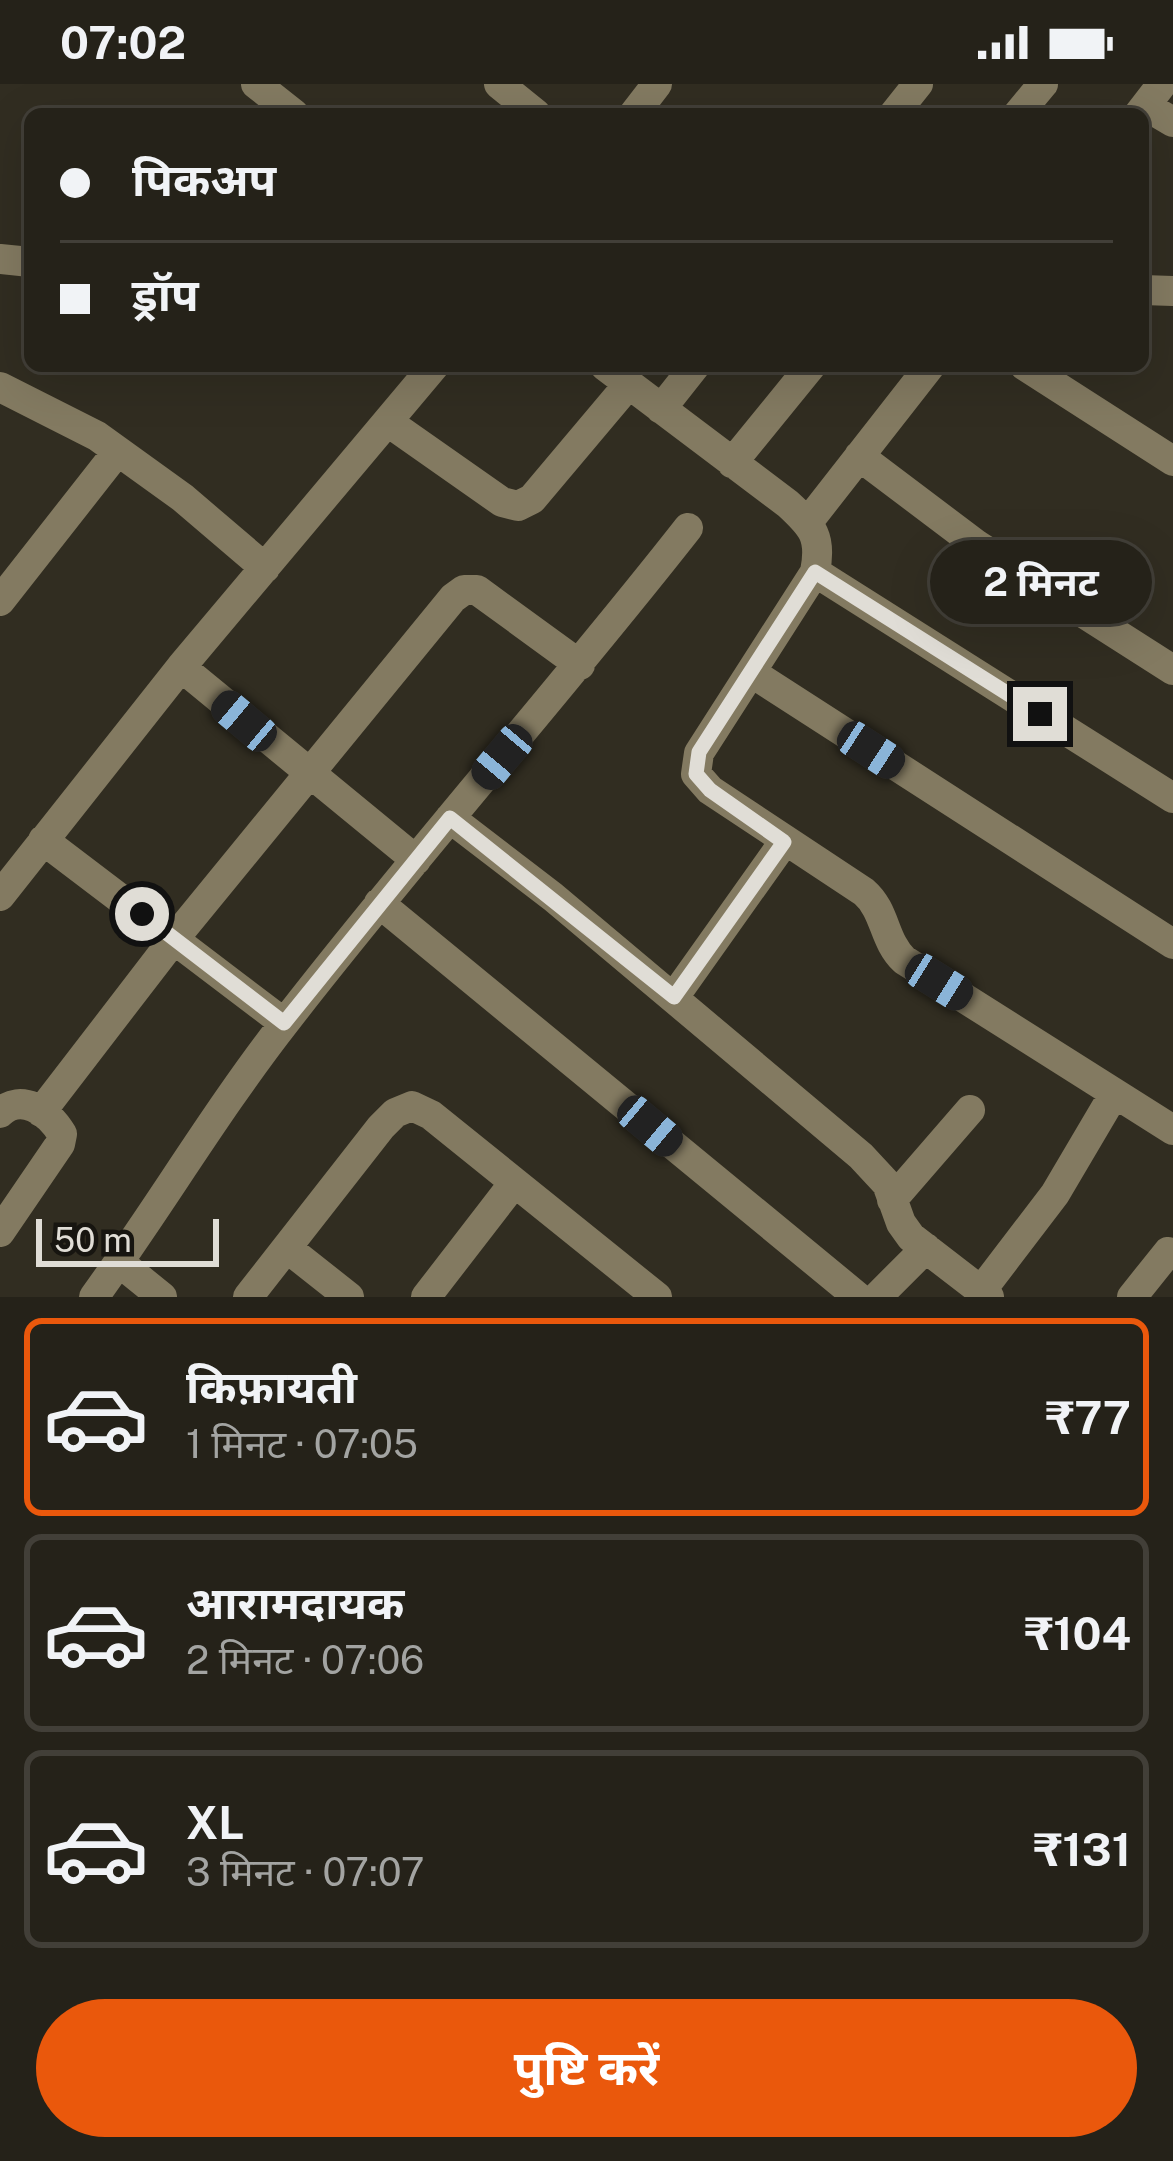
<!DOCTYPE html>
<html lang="hi">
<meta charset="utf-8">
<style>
:root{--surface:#252219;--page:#2d2a22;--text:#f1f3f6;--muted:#a3a4a2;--line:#423f38;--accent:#ea580c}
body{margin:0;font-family:"Public Sans","Noto Sans Devanagari",sans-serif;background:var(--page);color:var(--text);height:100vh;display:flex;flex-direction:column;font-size:45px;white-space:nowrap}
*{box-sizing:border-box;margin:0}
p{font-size:39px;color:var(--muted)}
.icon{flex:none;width:66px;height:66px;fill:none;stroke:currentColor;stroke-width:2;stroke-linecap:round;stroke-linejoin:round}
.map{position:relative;height:1213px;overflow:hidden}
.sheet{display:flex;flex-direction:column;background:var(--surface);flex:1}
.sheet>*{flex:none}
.top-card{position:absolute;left:24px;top:24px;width:1125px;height:264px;border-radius:18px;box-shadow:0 12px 48px #0002,0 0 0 3px var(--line);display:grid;align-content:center;height:264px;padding:0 36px;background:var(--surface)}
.scale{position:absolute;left:36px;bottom:30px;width:183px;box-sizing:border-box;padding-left:12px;border:6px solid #e0ddd6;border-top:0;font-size:33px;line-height:42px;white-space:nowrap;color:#e0ddd6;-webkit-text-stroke:9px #171510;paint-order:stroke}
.end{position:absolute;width:54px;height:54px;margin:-27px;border:15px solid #e0ddd6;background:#111;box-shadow:0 0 0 6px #111}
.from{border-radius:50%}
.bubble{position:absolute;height:84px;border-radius:42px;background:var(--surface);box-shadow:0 12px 48px #0002,0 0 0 3px var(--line);font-size:39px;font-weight:700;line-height:84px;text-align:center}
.car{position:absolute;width:36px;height:72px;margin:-36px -18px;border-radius:15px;box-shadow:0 0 9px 3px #0007;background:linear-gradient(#222 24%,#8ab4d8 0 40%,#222 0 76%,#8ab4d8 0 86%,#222 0)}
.top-card b{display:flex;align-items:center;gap:42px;height:114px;font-size:45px}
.top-card b+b{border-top:3px solid var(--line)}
.top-card i{width:30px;height:30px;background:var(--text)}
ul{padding:21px 0 0;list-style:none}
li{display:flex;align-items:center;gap:36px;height:198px;margin:0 24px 18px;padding:0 12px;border:6px solid var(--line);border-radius:18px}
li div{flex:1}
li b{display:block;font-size:45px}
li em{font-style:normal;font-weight:700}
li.on{border-color:var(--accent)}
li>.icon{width:108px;height:108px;stroke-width:1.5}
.button{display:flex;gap:24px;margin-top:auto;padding:24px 36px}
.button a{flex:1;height:138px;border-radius:72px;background:var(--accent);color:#fff;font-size:48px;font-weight:700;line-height:138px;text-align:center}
.status{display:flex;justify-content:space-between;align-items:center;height:84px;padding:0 60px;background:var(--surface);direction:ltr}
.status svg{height:33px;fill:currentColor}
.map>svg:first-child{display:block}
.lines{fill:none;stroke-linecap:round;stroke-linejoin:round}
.minor{stroke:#837a61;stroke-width:30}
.route{stroke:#e0ddd6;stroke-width:15}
</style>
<div class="status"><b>07:02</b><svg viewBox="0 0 49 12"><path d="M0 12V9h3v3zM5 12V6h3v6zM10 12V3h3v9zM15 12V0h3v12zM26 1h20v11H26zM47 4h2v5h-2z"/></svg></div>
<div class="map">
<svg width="1173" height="1213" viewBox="0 0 1173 1213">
<rect width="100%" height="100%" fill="#312d21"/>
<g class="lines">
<path class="minor" d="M256 0 294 30
M499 0 536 30
M1146 22 1173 38
M634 30 657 0
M894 30 918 0
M1018 30 1043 0
M1139 30 1162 0
M0 175 30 178
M1143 206 1173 207
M605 282 788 420C813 443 822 453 815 488L699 669 696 690 710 706 864 808C886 827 883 856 904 876L1173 1046
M1025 282 1173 377
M0 303 97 352 183 414 265 484
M661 325 695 282
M388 338 502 418 518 422 532 415 628 301
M859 372 977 461 1173 586
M732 379 811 282
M808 438 930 282
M815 488 1173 714
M0 517 117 368
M181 583 416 776
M752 589 1173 860
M450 734 553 813 861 1072 887 1100 901 1139 911 1153 989 1213
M43 756 284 939
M0 812 181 583 434 282
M379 819 858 1213
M674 913 784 758
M41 1028 174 855 453 514 464 506H477L580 581
M0 1029C21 1008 49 1028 62 1050L60 1060 0 1148
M892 1116 970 1026
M287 1164 349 1213
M119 1178 162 1213
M981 1207 1055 1110 1114 1010
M94 1213C160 1122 217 1025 286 937 416 769 557 611 688 444
M248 1213 381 1043 395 1029 412 1022 431 1031 657 1213
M426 1213 514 1099
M877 1213 926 1164
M1132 1213 1168 1168"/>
</g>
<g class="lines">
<path class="route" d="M142 830 284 939 450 734 674 913 784 758 710 706 696 690 699 668 815 488 1040 630"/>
</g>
</svg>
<div class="scale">50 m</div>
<i class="end from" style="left:142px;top:830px"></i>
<i class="end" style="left:1040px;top:630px"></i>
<div class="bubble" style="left:930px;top:456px;width:222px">2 मिनट</div>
<i class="car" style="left:244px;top:637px;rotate:310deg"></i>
<i class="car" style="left:871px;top:666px;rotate:123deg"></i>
<i class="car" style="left:502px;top:673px;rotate:220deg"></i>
<i class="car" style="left:939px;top:898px;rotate:122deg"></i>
<i class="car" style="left:650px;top:1042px;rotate:130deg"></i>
<div class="top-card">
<b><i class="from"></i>पिकअप</b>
<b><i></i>ड्रॉप</b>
</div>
</div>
<section class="sheet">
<ul>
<li class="on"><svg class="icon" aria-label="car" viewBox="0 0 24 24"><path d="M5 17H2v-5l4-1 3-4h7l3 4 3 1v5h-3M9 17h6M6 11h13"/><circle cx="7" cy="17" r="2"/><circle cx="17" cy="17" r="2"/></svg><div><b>किफ़ायती</b><p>1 मिनट · 07:05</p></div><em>₹77</em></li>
<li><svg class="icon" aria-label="car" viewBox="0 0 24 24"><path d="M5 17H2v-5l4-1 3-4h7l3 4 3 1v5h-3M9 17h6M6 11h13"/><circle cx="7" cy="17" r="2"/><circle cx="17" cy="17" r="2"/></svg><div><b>आरामदायक</b><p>2 मिनट · 07:06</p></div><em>₹104</em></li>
<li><svg class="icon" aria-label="car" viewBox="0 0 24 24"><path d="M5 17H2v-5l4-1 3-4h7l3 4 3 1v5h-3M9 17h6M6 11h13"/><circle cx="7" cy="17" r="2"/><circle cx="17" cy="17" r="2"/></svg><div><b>XL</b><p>3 मिनट · 07:07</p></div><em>₹131</em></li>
</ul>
<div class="button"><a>पुष्टि करें</a></div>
</section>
